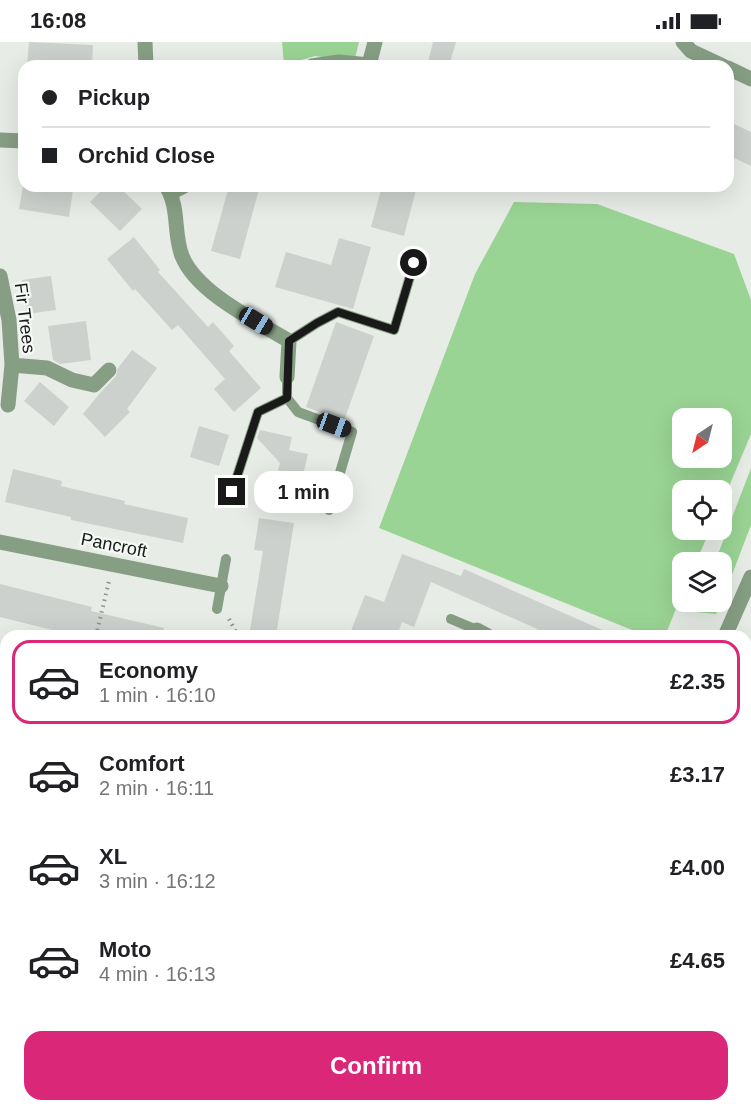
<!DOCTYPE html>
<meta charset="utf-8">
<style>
:root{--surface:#fff;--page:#f2f2f2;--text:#202124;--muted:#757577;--line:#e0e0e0;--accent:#db2777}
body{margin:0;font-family:Arial,sans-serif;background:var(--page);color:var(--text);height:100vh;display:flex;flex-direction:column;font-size:22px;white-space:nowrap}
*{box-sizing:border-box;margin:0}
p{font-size:20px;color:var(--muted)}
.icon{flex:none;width:33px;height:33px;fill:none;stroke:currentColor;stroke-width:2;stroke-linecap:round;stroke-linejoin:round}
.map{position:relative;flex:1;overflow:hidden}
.sheet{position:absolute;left:0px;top:588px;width:752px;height:482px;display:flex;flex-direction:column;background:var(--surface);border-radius:18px 18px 0 0;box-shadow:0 6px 24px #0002}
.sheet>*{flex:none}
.banner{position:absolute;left:18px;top:18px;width:716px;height:132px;border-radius:18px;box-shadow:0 6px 24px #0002;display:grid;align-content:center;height:132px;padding:0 24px;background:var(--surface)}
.needle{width:39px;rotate:215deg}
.tools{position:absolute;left:672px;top:366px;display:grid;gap:12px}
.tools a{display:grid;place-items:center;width:60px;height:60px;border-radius:12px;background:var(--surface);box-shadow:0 6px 24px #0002;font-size:30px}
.end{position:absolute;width:27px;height:27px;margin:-14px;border:8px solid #181918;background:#fff;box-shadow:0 0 0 3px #fff}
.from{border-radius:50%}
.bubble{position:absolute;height:42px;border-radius:18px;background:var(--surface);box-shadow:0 6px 24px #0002;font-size:20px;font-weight:700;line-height:42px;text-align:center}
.car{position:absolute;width:18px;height:36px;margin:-18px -9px;border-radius:8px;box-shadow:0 0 4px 2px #0007;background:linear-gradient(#222 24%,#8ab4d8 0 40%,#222 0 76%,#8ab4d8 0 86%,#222 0)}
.banner b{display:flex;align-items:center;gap:21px;height:57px;font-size:22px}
.banner b+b{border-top:2px solid var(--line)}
.banner i{width:15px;height:15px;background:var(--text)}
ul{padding:10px 0 0;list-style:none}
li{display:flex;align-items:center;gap:18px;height:84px;margin:0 12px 9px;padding:0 12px;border:3px solid transparent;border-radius:18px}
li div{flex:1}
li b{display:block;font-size:22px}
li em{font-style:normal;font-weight:700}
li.selected{border-color:var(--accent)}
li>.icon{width:54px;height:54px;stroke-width:1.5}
.button{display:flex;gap:12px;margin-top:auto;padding:12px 24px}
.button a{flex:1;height:69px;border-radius:18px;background:var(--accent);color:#fff;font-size:24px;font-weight:700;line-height:69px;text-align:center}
.status{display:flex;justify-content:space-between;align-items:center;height:42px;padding:0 30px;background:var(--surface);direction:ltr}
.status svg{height:16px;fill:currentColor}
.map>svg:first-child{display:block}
.green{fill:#9ad494;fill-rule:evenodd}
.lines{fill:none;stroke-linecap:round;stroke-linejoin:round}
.river{stroke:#7db577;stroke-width:44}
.building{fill:#cdd1cd}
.path{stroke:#8e918e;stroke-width:4;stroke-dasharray:1.5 4.5;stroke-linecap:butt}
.lane{stroke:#869e83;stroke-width:10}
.street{stroke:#869e83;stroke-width:15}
.secondary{stroke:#557952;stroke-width:15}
.primary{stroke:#325e2e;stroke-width:15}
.route{stroke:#181918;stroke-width:8}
.labels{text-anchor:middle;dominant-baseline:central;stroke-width:4.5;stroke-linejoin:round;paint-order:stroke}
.street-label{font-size:18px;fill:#181918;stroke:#f5f9f5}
</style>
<div class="status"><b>16:08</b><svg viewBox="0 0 49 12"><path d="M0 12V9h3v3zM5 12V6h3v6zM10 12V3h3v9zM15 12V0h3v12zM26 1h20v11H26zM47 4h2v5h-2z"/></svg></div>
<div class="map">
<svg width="751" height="1069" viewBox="0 0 751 1069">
<rect width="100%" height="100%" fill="#e8ece7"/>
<path class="green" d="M282 0H359L355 16 343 18 315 14 284 23Z
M514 160 597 162 734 212 751 258V392L722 461V448H682V488H710L696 520H682V552L665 594H647L379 486 475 232ZM682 376H722V416H682Z
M751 426V483L722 559V520H715Z
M700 560H721L716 572 696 570Z
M0 998 6 1002V1064H98L106 1069H0Z"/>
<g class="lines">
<path class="river" d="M0 1040 6 1045
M31 1064 41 1069"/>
</g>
<path class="building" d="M29 0 93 3 92 24H27Z
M433 0H456L449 24H427Z
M728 79 751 90V124L728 113Z
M23 144H50L73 148 69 175 19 167Z
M106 144H118L142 167 120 189 90 160Z
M229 144H260L240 217 211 209Z
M382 144H417L404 194 371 185Z
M134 195 160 228 158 230 208 285 213 280 234 304 229 309 261 346 234 370 214 347 225 337 178 283 172 288 135 247 133 249 107 217Z
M339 196 371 205 353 267 275 245 286 210 331 223Z
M51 234 56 268 27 272 22 238Z
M86 279 91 318 60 322 53 318 48 284Z
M336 280 374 294 344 379 306 365Z
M132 308 157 326 127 367 130 370 105 395 83 372 100 351 116 334 118 326Z
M40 340 69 365 54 384 24 359Z
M199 384 229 393 219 424 190 415Z
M260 388 292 395 289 408 308 412 300 446 275 440 280 421 257 396Z
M13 427 62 439 61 444 125 459 124 462 188 476 183 501 71 478V475L5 460Z
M259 476 294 481 276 594H249L263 509 254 508Z
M402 512 461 534 464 527 616 594H553L431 540 414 585 402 580 397 594H349L365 553 384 560Z
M0 542 92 565 91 569 164 586 163 594H76L0 575Z"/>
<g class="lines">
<path class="path" d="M229 577 238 594
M96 594 109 539
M0 637 6 638"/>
<path class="lane" d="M289 299 317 281 338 270 394 288 414 221
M287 356 298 370 352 390 329 468
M232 450 258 370 287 356V335
M217 567 226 517
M451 577 477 588"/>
<path class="street" d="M145 0 146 24
M683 0 691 9 723 24
M312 24 339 20 369 23 375 0
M728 26 751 37
M0 98 24 99
M166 144C180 166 173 191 182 214 197 251 256 279 289 299L287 335
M170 151 184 144
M0 234 9 278 12 323 8 363
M12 323 47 326 72 338 94 343 109 328
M0 500 221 544
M475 594 477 588 488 594
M725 594 751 535
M0 739 6 740
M461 1069 465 1064
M583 1069 585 1064"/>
<path class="secondary" d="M310 1069 312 1064"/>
<path class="primary" d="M746 759 751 761
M0 934 6 937"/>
</g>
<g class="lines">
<path class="route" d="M232 450 258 370 287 356 289 299 317 281 338 270 394 288 414 221"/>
</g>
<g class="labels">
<g class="street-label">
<text transform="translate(25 276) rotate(83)">Fir Trees</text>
<text transform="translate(114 503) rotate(11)">Pancroft</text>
</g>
</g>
</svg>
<div class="tools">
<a><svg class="needle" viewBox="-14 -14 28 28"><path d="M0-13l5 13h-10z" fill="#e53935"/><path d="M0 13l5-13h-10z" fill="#757577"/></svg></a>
<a><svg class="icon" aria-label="locate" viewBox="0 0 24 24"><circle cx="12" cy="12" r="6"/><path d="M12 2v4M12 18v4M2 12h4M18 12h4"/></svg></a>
<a><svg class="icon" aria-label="layers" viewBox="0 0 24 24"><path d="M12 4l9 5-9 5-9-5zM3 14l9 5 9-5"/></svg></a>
</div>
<i class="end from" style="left:414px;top:221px"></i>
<i class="end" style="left:232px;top:450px"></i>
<div class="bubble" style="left:254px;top:429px;width:99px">1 min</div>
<i class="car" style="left:256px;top:279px;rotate:121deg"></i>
<i class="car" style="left:334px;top:383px;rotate:110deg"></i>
<div class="banner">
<b><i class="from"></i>Pickup</b>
<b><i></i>Orchid Close</b>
</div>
<section class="sheet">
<ul>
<li class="selected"><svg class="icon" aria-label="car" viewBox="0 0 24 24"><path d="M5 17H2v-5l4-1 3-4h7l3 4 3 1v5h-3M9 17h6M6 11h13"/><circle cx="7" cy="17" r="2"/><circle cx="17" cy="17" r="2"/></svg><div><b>Economy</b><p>1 min · 16:10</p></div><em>£2.35</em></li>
<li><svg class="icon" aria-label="car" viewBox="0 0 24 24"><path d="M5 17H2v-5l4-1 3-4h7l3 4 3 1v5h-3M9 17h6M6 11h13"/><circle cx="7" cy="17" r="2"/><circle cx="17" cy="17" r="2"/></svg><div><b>Comfort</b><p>2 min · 16:11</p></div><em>£3.17</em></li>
<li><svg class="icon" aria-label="car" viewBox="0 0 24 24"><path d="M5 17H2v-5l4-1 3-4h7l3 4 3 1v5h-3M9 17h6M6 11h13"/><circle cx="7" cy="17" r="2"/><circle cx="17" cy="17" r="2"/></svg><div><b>XL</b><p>3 min · 16:12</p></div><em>£4.00</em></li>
<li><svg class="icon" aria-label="car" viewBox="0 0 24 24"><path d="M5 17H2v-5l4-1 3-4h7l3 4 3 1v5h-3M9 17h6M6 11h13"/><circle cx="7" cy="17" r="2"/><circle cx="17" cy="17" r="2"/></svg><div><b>Moto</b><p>4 min · 16:13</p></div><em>£4.65</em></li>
</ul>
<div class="button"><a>Confirm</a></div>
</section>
</div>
